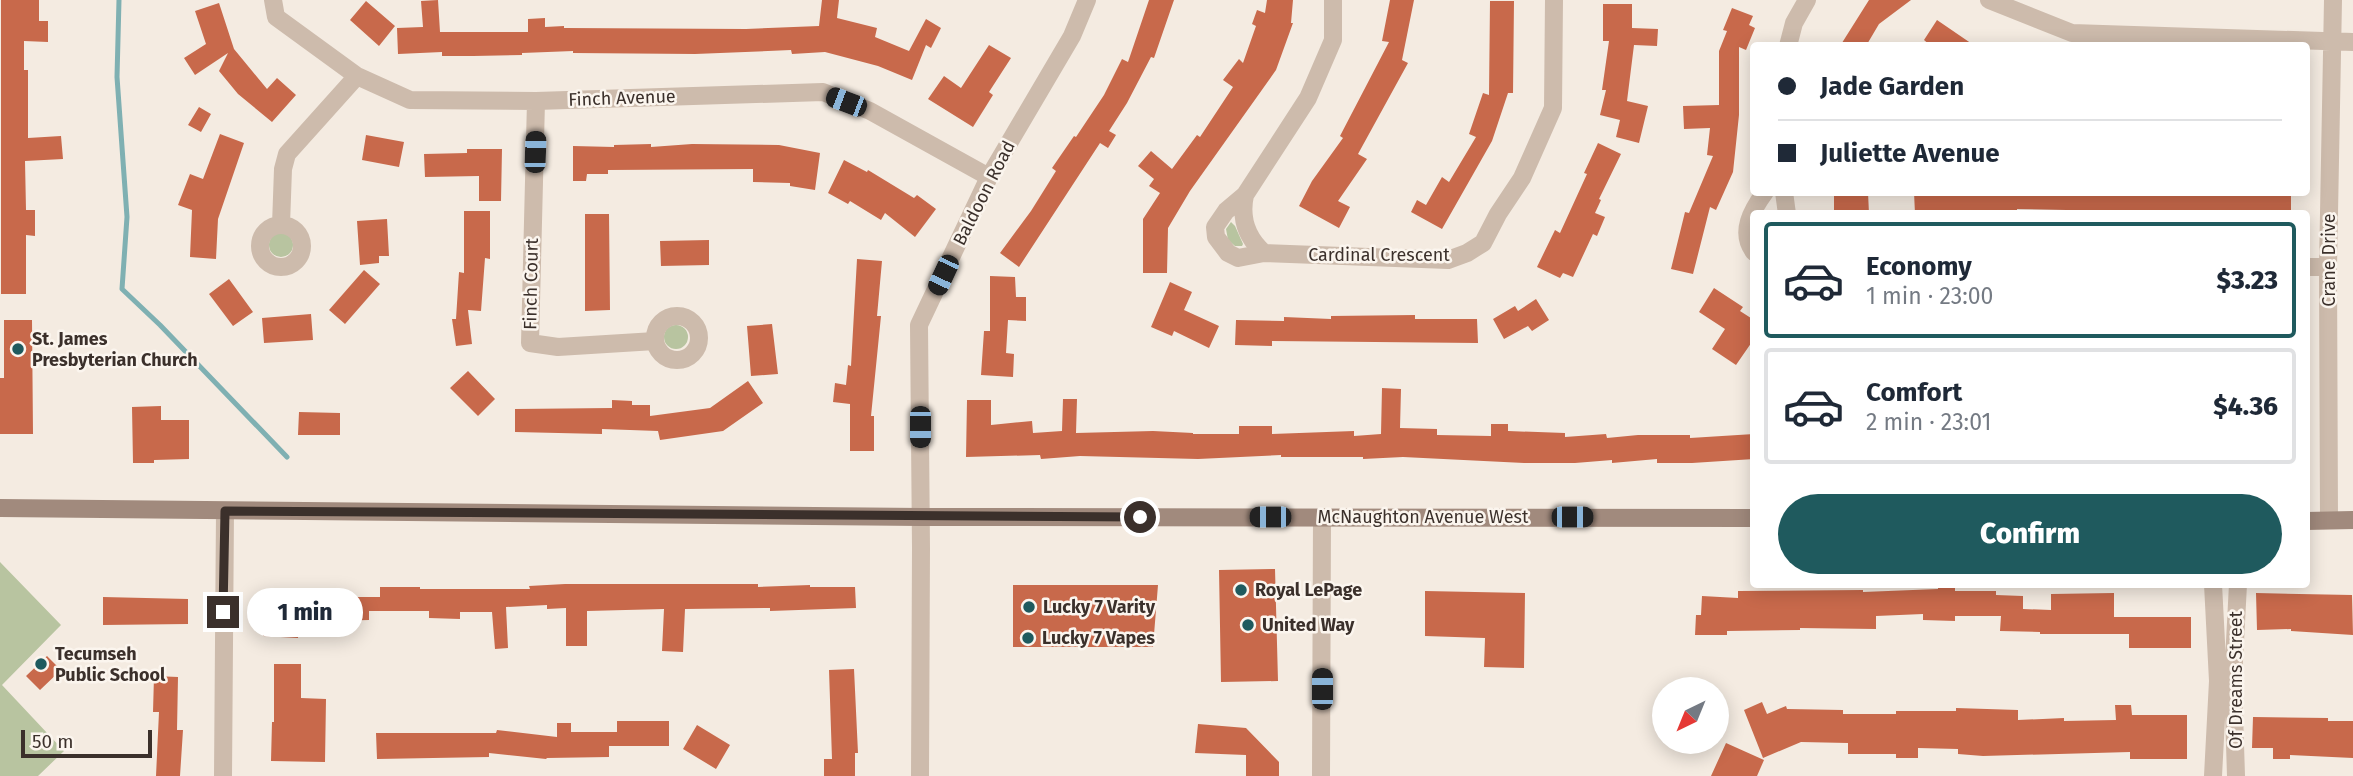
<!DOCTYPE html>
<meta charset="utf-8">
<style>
:root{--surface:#fff;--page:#f2f2f3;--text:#1f2937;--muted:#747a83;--line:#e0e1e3;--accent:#1f5a5e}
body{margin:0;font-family:"Fira Sans",sans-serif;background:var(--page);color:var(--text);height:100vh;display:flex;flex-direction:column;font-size:26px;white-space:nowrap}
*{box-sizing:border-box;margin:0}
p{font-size:23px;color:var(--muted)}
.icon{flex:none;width:38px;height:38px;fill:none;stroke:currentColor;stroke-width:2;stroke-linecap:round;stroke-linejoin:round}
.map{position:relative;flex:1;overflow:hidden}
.side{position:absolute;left:1750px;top:210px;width:560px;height:378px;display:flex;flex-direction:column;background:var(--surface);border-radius:7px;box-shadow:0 4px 18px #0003}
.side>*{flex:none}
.hud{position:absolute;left:1750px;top:42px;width:560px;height:154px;border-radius:7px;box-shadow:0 4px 18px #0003;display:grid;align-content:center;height:154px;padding:0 28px;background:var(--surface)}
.needle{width:46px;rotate:223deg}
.controls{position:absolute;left:1652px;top:677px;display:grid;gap:14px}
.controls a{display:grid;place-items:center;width:77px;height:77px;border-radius:50%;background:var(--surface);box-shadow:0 4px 18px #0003;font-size:35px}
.scale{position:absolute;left:21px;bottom:18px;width:131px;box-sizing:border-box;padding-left:7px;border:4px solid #3b302b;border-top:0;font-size:19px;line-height:24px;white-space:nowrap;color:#3b302b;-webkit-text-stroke:5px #fbf5ee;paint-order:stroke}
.end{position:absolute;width:32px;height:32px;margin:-16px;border:9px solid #3b302b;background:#fff;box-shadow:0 0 0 4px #fff}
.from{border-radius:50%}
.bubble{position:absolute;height:49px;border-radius:24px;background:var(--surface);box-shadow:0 4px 18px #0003;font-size:23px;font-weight:800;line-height:49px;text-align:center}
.car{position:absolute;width:21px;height:42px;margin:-21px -10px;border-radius:9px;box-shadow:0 0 5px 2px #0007;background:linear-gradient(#222 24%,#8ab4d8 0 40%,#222 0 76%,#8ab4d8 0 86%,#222 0)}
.hud b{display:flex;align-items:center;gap:24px;height:66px;font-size:26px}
.hud b+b{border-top:2px solid var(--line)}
.hud i{width:18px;height:18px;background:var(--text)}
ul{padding:12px 0 0;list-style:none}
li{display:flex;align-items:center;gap:21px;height:116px;margin:0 14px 10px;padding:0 14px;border:4px solid var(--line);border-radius:7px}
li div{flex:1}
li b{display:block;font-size:26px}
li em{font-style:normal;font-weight:800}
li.selected{border-color:var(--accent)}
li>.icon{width:63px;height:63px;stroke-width:1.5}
.button{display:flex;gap:14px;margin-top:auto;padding:14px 28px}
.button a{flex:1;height:80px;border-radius:42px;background:var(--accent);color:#fff;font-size:28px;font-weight:800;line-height:80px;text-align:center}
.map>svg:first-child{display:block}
.green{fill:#b8c4a0}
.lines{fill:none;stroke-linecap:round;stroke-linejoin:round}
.stream{stroke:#7fb0b2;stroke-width:5}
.building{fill:#c8694b}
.minor{stroke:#cdbbac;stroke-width:18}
.tertiary{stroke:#cdbbac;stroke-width:18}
.secondary{stroke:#a18a7d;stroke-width:18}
.route{stroke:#3b302b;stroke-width:9}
.poi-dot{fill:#1f5a5e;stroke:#fbf5ee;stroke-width:2.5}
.labels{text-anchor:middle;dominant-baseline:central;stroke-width:5;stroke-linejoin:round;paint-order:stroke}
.street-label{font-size:18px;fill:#3b302b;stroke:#fbf5ee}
.poi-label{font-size:18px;font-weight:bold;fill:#3b302b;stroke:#fbf5ee;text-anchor:start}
</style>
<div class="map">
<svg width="2353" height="776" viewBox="0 0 2353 776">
<rect width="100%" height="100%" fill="#f4ebe1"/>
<path class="green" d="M1231 222 1235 226 1243 244 1242 246H1235L1228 240 1226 229Z
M269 245a12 12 0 1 1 24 0a12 12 0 1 1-24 0Z
M664 337a12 12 0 1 1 24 0a12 12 0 1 1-24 0Z
M0 562 61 625 2 685 64 751 38 776H0Z"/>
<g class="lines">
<path class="stream" d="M119 0 117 77 127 217 122 289 160 325 287 457"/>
</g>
<path class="building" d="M1 0H39V21H48V42L24 41V70H28V138L61 136 63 159 25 161 26 210H35V236L26 235V294H1Z
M438 0 440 32H528V19L545 18V27L564 26V28L746 29 819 26 822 0H839L837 18 877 28 875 37 909 51 926 19 941 28 931 48 926 45 912 80 878 66 825 52 792 54 791 50 695 54 573 53V51L522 53V55L473 56H442V52L398 54 397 28 423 27 421 1Z
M1149 0H1174L1154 58 1151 57 1127 103 1109 131 1116 135 1108 148 1100 143 1019 267 1000 253 1031 211 1056 171 1052 168 1074 136 1076 137 1104 95 1122 59 1128 62Z
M1267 0H1293L1291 23H1293L1276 70 1190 191 1168 228 1167 273H1143V219L1160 193 1149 186 1154 179 1138 166 1151 151 1172 169 1197 135 1200 137 1233 87 1223 80 1239 59 1243 63 1256 26 1252 24 1257 10 1265 13Z
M1390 0H1414L1402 60 1408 63 1358 154 1367 159 1338 201 1350 207 1339 228 1299 206 1312 181 1343 138 1340 136 1389 42 1382 41Z
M1869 0H1911L1879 24 1866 46H1840Z
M366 1 395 26 379 46 350 20Z
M1490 1H1514L1513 93H1508L1492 141 1442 229 1411 212 1417 200 1426 205 1442 177 1449 182 1476 137 1469 134 1483 93 1489 95Z
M219 3 234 49 267 89 277 78 296 95 272 122 238 94 219 71 228 53 195 75 184 58 206 44 195 11Z
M1603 4H1632V28L1658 29 1657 46 1634 45 1627 101 1648 106 1639 143 1616 137 1620 120 1600 115 1606 90H1602L1609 41H1603Z
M1732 8 1753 16 1749 25 1755 28 1746 50 1739 47V115L1733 172 1716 210 1710 207 1693 274 1671 269 1685 212 1689 213 1713 156 1707 155 1710 128 1684 129 1683 106 1719 105V51L1727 31 1723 30Z
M1937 20 1975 46H1931L1924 40Z
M989 45 1011 58 989 92 993 95 973 127 928 99 944 76 961 88Z
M199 107 211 114 201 132 188 125Z
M220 134 244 143 218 219 216 259 190 257 192 210 178 205 190 174 203 179Z
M366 135 404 142 399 167 362 160Z
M1598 143 1621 154 1599 199 1601 200 1595 213 1605 217 1597 236 1593 234 1573 277 1563 273 1560 278 1537 267 1555 230 1560 233 1587 174 1584 173Z
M651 144V147L692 144 779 145 820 153 815 190 790 186V183L753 182V169L608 170V174H587L586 181H573V146L614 147V145Z
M467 149H502L501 201H479V176L425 177 424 154 467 153Z
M844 160 867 172 868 170 914 198 917 195 936 209 915 237 885 213 881 220 850 201 848 204 828 193Z
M1834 192H1868L1869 214H1834Z
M1914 192H2291V213L2113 214V211L2017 209V213L1915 214Z
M464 211H490V259L485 258 481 311 468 310 472 344 456 346 452 319H456L459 272 464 273Z
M585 214H609L610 310 585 311Z
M387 219 389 256H379V263L360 265 357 221Z
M709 240V265L661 266 660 241Z
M857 259 882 261 877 316H881L871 416H874V451H850V404L833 402 835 383 846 385 848 365 851 366Z
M364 270 380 284 345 324 329 310Z
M990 276 1015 277 1016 297H1026V321L1008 320 1006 353 1014 354 1013 377 981 375 984 331H990Z
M229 279 253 312 233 326 209 294Z
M1170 282 1192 292 1184 310 1219 326 1209 348 1174 331 1172 336 1151 327Z
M1714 288 1743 307 1740 311 1754 320V339L1736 365 1712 349 1725 329 1699 312Z
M1536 299 1549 320 1532 331 1528 326 1504 339 1493 319 1515 306 1518 311Z
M311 314 313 340 264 343 262 318Z
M1415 315V319H1477L1478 343 1272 341V346L1235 345 1236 320 1284 321V317L1331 319V316Z
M4 320H32L33 434H0V378H4Z
M772 324 778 374 751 376 747 326Z
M468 371 495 399 478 416 450 388Z
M748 381 763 403 723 431 660 440 658 431 602 429V434L515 432V409L612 408V400L632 401V405H650V416L710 408Z
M1382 388 1401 389 1400 428 1437 429V435L1491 436V424H1508V431L1565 433V437L1606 434 1607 438 1638 435H1690V438L1754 434V459L1692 463H1657V459L1612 463V460L1575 463H1524L1403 457 1363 459V457H1281V455L1198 459 1080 456 1041 459 1040 455 966 457 967 400H991V425L1032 421 1033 433 1062 431 1063 399H1077L1076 433 1153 431 1193 433V434H1239V426H1272V434L1354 431V436L1381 434Z
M161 406V420H189V459L154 460V463H133L132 407Z
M299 412 340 413V435H298Z
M1275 569 1278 681 1221 682 1219 570Z
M565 584H758V587L810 585V587H855L856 608 770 611V608L685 609 683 652 662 651 664 609 587 611V646H566V608L547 609V605L506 607 508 648 495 649 492 612H460V619L429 618V611H369V620L331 621V597H380V587H420V589H530L529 586Z
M1013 585H1158L1153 647H1013Z
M1938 587H1955V591H1996V595L2023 596V609L2051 610V594L2114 593V617H2191V648H2129V634H2040V632L2000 631 2001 616H1955V621L1923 620V614L1876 616V629L1800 628V630L1727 631V635H1695L1696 615H1701L1702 596 1738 598V591L1863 590V592L1938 589Z
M1425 591 1525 593 1524 668 1484 667 1485 638 1425 636Z
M2256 593 2352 595 2353 635 2291 631V629L2257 630Z
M265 595 300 597 298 638 263 636Z
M103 597 188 599V624L103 625Z
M47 656 61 670 40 690 26 676Z
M274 664H301V698L326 699 325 762 271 761 272 722H274Z
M854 669 858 753H855V776H824V759H832L829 670Z
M154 676 178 677 177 730H183L180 776H156L159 712H153Z
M1762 702 1767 714 1786 706 1787 709 1843 710V714H1896V711H1956V708L2018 710V720L2064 718V721L2116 720 2115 705H2131L2132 715H2187V759H2130V752L1983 756 1958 754V749L1918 748V758H1896V754H1848V743L1801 742 1763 758 1744 710Z
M2253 717 2328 718V721H2353V758L2290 755V759H2273V748H2252Z
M617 721H669V746H609V757L547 758 546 759 489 753V757L377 759 376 733H496L497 730 557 737V723H571V732H617Z
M1198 724 1246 728 1279 762V776H1246V755L1195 753Z
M697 725 730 745 716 769 683 749Z
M1726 743 1764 760 1757 776H1711Z"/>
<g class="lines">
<path class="minor" d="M273 0 276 17 357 76 410 100 536 101 823 92 870 111 989 177
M1333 0V40L1308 98 1245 195 1226 211 1215 227 1216 237 1228 253 1238 258 1264 253 1448 260 1467 253 1483 243 1498 214 1522 178 1553 108 1554 0
M1989 0 2072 33 2353 42
M1788 46 1794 23 1807 0
M536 101 530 343 558 347 655 341
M1784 192 1787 214
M1245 195C1240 218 1246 237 1264 253
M281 225 283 169 287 154 357 76
M260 246a21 21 0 1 1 42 0a21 21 0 1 1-42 0Z
M1754 252C1739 232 1752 210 1765 192
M2306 267H2328
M655 338a22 22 0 1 1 44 0a22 22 0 1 1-44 0Z
M2329 520 2328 267 2333 0
M223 776 225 511
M1321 776 1322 517
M2213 776 2218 681 2213 584
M2236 776 2233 680 2238 584"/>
<path class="tertiary" d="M920 776 921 548 919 325 989 177 1072 36 1087 0"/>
<path class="secondary" d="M0 508 921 517 1754 518
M2306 521 2353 520"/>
</g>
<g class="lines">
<path class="route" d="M223 612 225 511 1140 517"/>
</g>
<g class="poi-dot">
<circle cx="18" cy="349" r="7"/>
<circle cx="1241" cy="590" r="7"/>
<circle cx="1029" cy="607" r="7"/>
<circle cx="1248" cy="625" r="7"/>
<circle cx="1028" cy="638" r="7"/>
<circle cx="41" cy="664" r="7"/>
</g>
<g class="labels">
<g class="street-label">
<text transform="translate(622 98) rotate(-2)">Finch Avenue</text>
<text transform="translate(984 193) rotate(-63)">Baldoon Road</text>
<text x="1379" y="255">Cardinal Crescent</text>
<text transform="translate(2329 260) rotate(-90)">Crane Drive</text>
<text transform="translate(531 284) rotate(-89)">Finch Court</text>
<text x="1423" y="517">McNaughton Avenue West</text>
<text transform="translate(2236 680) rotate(-90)">Of Dreams Street</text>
</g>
<g class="poi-label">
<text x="32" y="339">St. James<tspan x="32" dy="21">Presbyterian Church</tspan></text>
<text x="1255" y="590">Royal LePage</text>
<text x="1043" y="607">Lucky 7 Varity</text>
<text x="1262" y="625">United Way</text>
<text x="1042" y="638">Lucky 7 Vapes</text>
<text x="55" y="654">Tecumseh<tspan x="55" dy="21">Public School</tspan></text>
</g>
</g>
</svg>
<div class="controls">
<a><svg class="needle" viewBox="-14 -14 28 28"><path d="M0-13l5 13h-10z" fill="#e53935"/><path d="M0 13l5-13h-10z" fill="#747a83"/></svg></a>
</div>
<div class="scale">50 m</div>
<i class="end from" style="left:1140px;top:517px"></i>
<i class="end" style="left:223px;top:612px"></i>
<div class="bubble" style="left:247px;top:588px;width:116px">1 min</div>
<i class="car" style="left:846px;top:102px;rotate:291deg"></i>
<i class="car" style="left:535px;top:152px;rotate:2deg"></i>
<i class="car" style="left:943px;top:275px;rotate:205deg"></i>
<i class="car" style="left:920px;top:427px;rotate:180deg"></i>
<i class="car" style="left:1270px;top:517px;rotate:270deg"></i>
<i class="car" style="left:1572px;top:517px;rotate:90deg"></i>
<i class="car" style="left:1322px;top:689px;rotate:0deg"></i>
<div class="hud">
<b><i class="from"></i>Jade Garden</b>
<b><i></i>Juliette Avenue</b>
</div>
<section class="side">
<ul>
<li class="selected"><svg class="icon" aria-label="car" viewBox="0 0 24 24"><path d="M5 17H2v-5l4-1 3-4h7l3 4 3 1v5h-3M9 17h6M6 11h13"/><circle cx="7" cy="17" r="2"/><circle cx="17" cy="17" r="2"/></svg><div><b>Economy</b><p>1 min · 23:00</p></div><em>$3.23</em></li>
<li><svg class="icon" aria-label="car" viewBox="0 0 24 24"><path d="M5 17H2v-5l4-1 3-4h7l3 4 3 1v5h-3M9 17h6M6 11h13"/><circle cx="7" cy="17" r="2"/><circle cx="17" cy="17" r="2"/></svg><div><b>Comfort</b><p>2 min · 23:01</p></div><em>$4.36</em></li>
</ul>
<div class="button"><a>Confirm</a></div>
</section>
</div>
